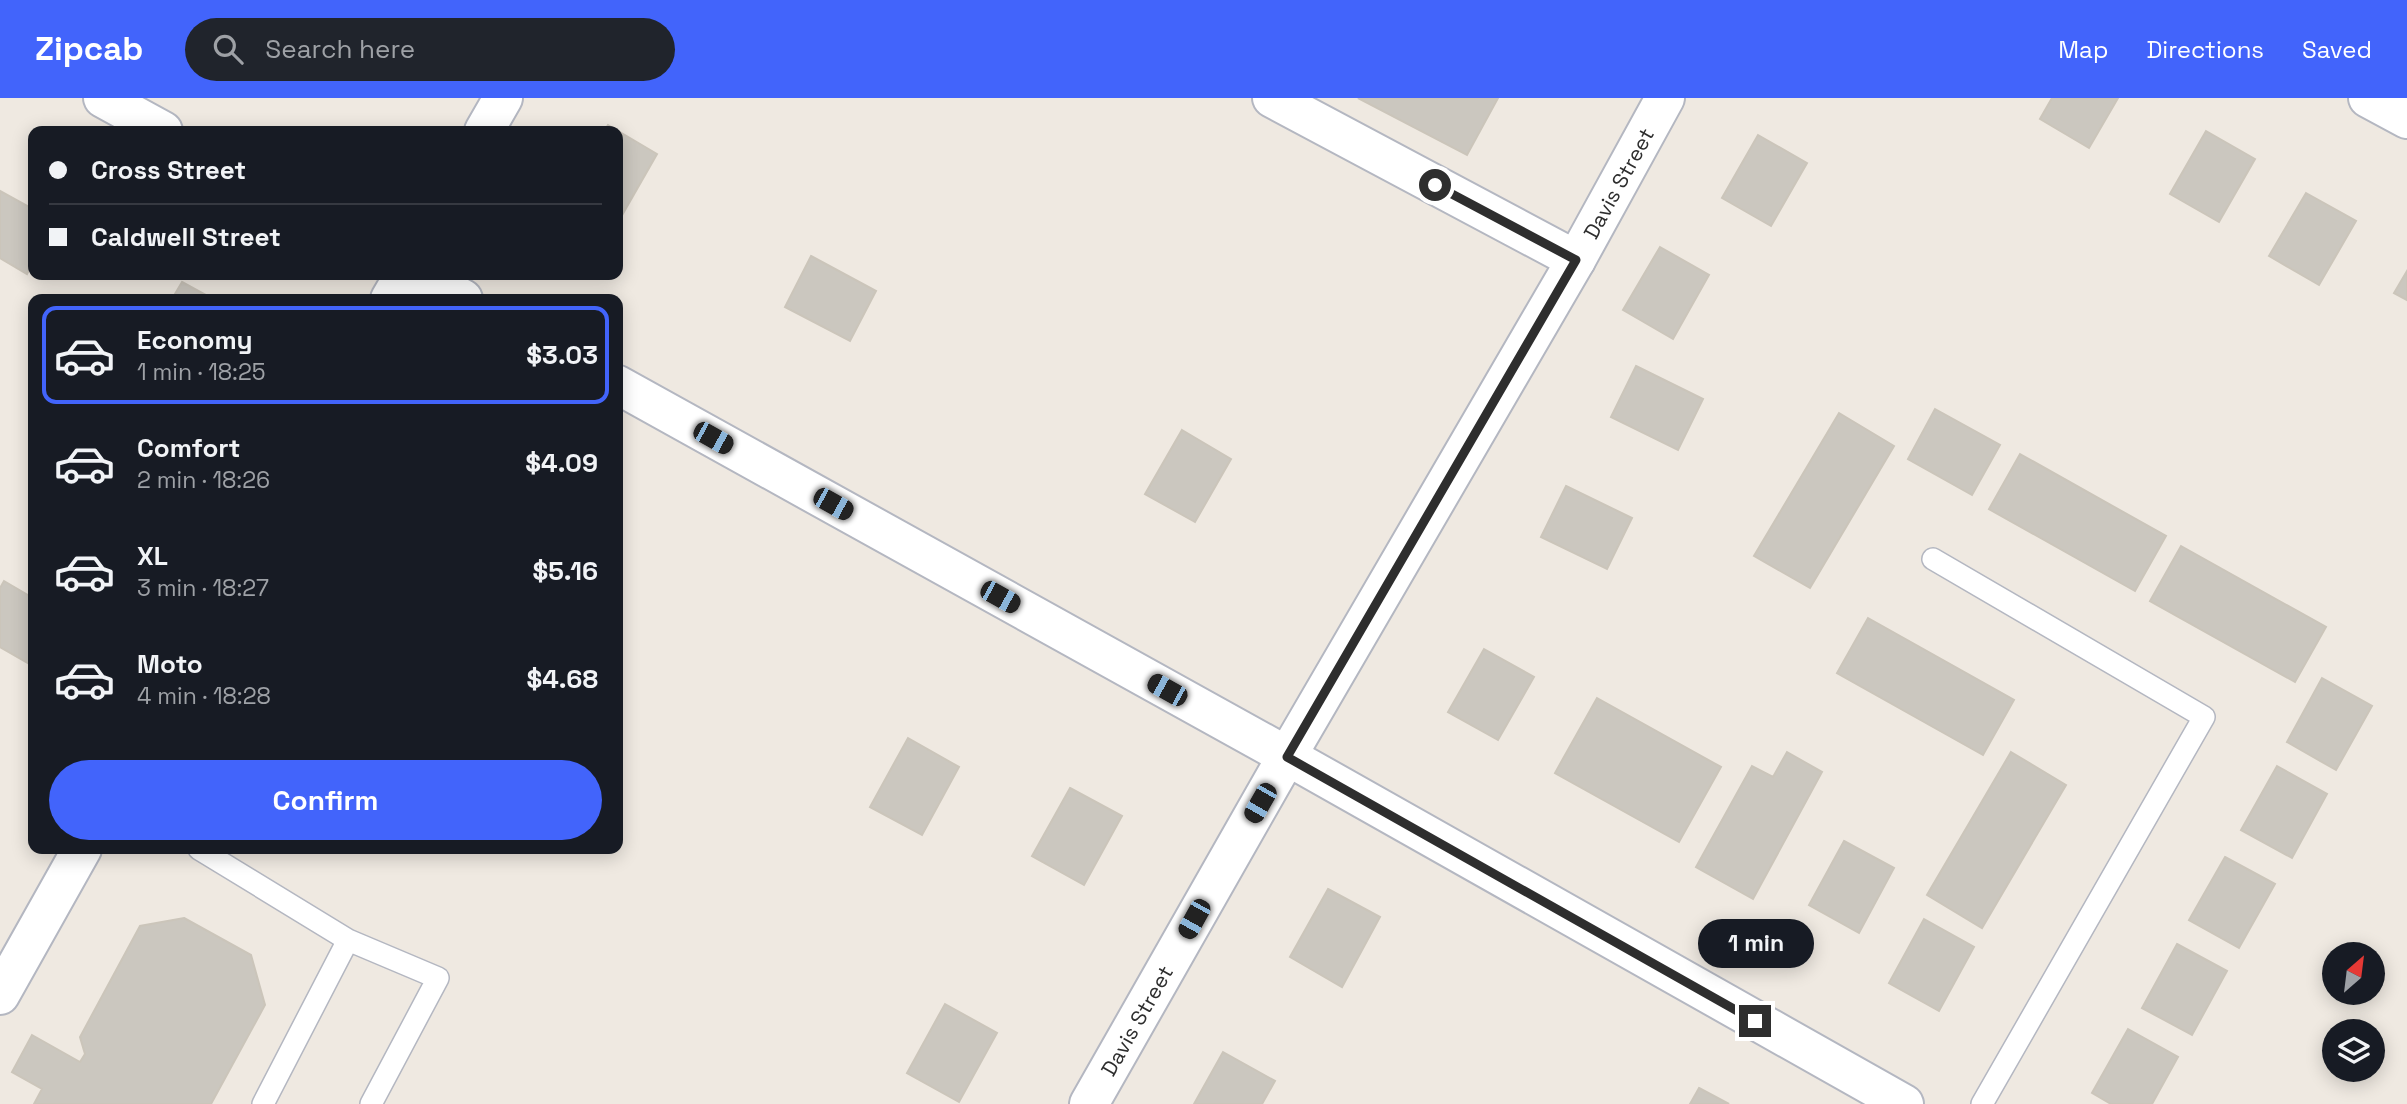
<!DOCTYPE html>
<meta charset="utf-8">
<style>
:root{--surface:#171b24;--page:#20242c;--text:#f1f3f6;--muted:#9ea1a6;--line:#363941;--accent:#4264fb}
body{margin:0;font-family:"Space Grotesk",sans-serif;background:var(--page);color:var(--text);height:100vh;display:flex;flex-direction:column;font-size:26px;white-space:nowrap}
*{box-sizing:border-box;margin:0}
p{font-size:23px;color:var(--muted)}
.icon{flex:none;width:38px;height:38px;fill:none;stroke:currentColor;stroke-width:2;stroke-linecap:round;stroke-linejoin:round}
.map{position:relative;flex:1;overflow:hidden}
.drawer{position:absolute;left:28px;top:196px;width:595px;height:560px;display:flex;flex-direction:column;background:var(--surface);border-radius:14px;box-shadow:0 4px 18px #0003}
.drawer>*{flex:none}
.guide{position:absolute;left:28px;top:28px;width:595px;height:154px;border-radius:14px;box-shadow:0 4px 18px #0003;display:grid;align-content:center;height:154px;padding:0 21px;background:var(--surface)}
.needle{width:46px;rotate:28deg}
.buttons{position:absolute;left:2322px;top:844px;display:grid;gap:14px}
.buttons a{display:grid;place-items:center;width:63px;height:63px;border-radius:50%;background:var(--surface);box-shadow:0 4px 18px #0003;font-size:35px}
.end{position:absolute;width:32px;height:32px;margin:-16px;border:9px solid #2e2e2e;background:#fff;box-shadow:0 0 0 4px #fff}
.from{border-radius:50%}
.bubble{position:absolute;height:49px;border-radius:24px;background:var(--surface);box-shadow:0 4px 18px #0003;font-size:23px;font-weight:700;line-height:49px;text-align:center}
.car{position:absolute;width:21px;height:42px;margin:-21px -10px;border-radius:9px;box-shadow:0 0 5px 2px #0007;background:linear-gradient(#222 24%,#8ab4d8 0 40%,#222 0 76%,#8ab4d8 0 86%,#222 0)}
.guide b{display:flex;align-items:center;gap:24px;height:66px;font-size:26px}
.guide b+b{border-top:2px solid var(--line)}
.guide i{width:18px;height:18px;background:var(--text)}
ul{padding:12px 0 0;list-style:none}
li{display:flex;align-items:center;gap:21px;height:98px;margin:0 14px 10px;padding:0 7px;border:4px solid transparent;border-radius:14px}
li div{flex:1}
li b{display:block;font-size:26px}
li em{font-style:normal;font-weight:700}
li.selected{border-color:var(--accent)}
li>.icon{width:63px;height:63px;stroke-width:1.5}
.action{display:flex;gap:14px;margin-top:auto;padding:14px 21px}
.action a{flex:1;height:80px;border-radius:42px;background:var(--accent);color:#fff;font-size:28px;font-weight:700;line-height:80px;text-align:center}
header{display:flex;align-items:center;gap:42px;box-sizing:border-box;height:98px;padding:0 35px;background:var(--accent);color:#fff}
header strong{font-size:33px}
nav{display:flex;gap:38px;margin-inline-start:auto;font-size:24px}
.search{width:490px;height:63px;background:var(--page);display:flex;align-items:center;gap:18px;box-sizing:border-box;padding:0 24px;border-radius:38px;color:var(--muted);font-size:26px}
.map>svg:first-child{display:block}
.building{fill:#cbc7bf;stroke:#cbc5ba;stroke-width:2}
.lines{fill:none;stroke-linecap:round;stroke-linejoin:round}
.lane-casing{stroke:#b4b7c1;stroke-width:24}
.street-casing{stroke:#b4b7c1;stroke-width:42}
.secondary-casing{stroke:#b4b7c1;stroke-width:42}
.lane{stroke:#fff;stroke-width:21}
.street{stroke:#fff;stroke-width:38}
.secondary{stroke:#fff;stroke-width:38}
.route{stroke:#2e2e2e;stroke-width:9}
.labels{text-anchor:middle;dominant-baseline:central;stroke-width:7;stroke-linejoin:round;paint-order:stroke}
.street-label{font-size:21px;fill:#2e2e2e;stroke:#fff}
</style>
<header>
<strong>Zipcab</strong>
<div class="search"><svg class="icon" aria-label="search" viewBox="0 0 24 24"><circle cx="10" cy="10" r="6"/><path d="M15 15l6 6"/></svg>Search here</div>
<nav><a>Map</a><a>Directions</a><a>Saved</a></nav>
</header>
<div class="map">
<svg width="2407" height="1006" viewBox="0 0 2407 1006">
<rect width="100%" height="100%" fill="#efe9e1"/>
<path class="building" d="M1358 0H1498L1467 57Z
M2052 0H2118L2089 50 2040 21Z
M608 27 657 56 621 119 618 117V33H604Z
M2206 33 2255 61 2219 124 2170 96Z
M1758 37 1807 65 1771 128 1722 100Z
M0 93 33 111V164L27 176 0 160Z
M2306 95 2356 123 2319 187 2269 158Z
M1660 149 1709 177 1673 241 1623 212Z
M811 158 876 193 850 243 785 209Z
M2407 173V202L2394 195Z
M182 184 213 201H172Z
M1636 268 1703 301 1678 352 1611 319Z
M1935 311 2000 347 1972 397 1908 361Z
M1839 315 1894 348 1810 490 1754 458Z
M1182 332 1231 361 1195 424 1145 396Z
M2020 356 2166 438 2135 493 1989 411Z
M1566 388 1632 420 1607 471 1541 439Z
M2181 448 2326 529 2295 584 2150 503Z
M4 483 33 500V568L0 549V490Z
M1868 520 2014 602 1983 657 1837 575Z
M1484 551 1534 579 1498 642 1448 614Z
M2322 580 2372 608 2336 672 2287 644Z
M1597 600 1721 669 1679 744 1555 675Z
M908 640 959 669 922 737 870 709Z
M1787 654 1822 674 1753 801 1696 769 1752 668 1773 679Z
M2011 654 2066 687 1982 830 1927 797Z
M2277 668 2327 696 2292 760 2241 732Z
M1070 690 1122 718 1084 787 1032 758Z
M1844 743 1894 770 1859 835 1809 807Z
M2225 759 2275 786 2239 850 2189 822Z
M1328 791 1380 819 1342 889 1290 859Z
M184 820 251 857 265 907 211 1006H34L42 991 12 974 32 937 80 964 85 956 80 939 140 828Z
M1924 821 1974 849 1939 913 1889 885Z
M2177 846 2227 873 2192 937 2142 910Z
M945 906 997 935 959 1004 907 975Z
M2128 931 2178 959 2152 1006H2111L2092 995Z
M1223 954 1275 983 1262 1006H1194Z
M1699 990 1729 1006H1690Z"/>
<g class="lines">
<g class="lane-casing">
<path id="lane" d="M1933 461 2204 619 1982 1006
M199 751 348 842 438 880 371 1006
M263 1006 348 842"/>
</g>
<g class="street-casing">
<g id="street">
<path d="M1272 0 1576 162"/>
<path d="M484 33 503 0"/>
<path d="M390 201 404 177"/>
<path d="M0 897 82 751"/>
<path id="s1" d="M1089 1006 1287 658 1576 162 1665 0"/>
</g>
</g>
<g class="secondary-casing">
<path id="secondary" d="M103 0 163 33
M2368 0 2407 21
M419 177 463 201
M618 287 1287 658 1904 1006"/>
</g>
<use href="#lane" class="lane"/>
<use href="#street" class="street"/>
<use href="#secondary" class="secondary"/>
</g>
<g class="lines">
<path class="route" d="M1435 87 1576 162 1287 659 1755 923"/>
</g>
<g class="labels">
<g class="street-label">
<text stroke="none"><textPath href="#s1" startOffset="1062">Davis Street</textPath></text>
<text stroke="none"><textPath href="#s1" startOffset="96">Davis Street</textPath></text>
</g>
</g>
</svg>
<div class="buttons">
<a><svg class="needle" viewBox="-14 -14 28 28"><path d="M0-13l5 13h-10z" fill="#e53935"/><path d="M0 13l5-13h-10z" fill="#9ea1a6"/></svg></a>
<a><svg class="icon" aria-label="layers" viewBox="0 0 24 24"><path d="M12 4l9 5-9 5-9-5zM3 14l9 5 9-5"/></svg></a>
</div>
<i class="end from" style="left:1435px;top:87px"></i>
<i class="end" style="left:1755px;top:923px"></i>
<div class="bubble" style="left:1698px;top:821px;width:116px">1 min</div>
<i class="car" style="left:713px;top:340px;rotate:119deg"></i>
<i class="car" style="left:833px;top:406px;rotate:119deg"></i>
<i class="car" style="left:1000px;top:499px;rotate:119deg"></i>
<i class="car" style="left:1167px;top:592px;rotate:299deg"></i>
<i class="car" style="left:1260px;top:705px;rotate:210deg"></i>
<i class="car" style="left:1194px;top:821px;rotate:209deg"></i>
<div class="guide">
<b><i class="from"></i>Cross Street</b>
<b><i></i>Caldwell Street</b>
</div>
<section class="drawer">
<ul>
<li class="selected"><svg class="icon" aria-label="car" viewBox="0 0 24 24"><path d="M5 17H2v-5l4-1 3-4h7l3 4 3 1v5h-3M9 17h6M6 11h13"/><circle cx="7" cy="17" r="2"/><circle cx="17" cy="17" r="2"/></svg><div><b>Economy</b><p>1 min · 18:25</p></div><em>$3.03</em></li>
<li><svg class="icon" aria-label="car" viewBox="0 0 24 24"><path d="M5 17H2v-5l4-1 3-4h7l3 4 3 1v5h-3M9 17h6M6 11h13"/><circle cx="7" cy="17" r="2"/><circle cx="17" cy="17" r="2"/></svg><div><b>Comfort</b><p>2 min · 18:26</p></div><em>$4.09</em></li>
<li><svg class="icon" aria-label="car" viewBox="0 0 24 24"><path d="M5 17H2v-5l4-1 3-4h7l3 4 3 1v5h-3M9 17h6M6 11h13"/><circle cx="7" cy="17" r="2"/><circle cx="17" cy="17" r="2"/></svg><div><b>XL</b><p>3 min · 18:27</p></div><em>$5.16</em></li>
<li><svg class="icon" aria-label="car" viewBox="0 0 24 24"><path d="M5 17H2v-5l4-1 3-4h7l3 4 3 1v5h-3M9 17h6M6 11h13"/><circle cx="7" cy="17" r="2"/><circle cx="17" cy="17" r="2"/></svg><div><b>Moto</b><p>4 min · 18:28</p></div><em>$4.68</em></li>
</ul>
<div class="action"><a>Confirm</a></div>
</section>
</div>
